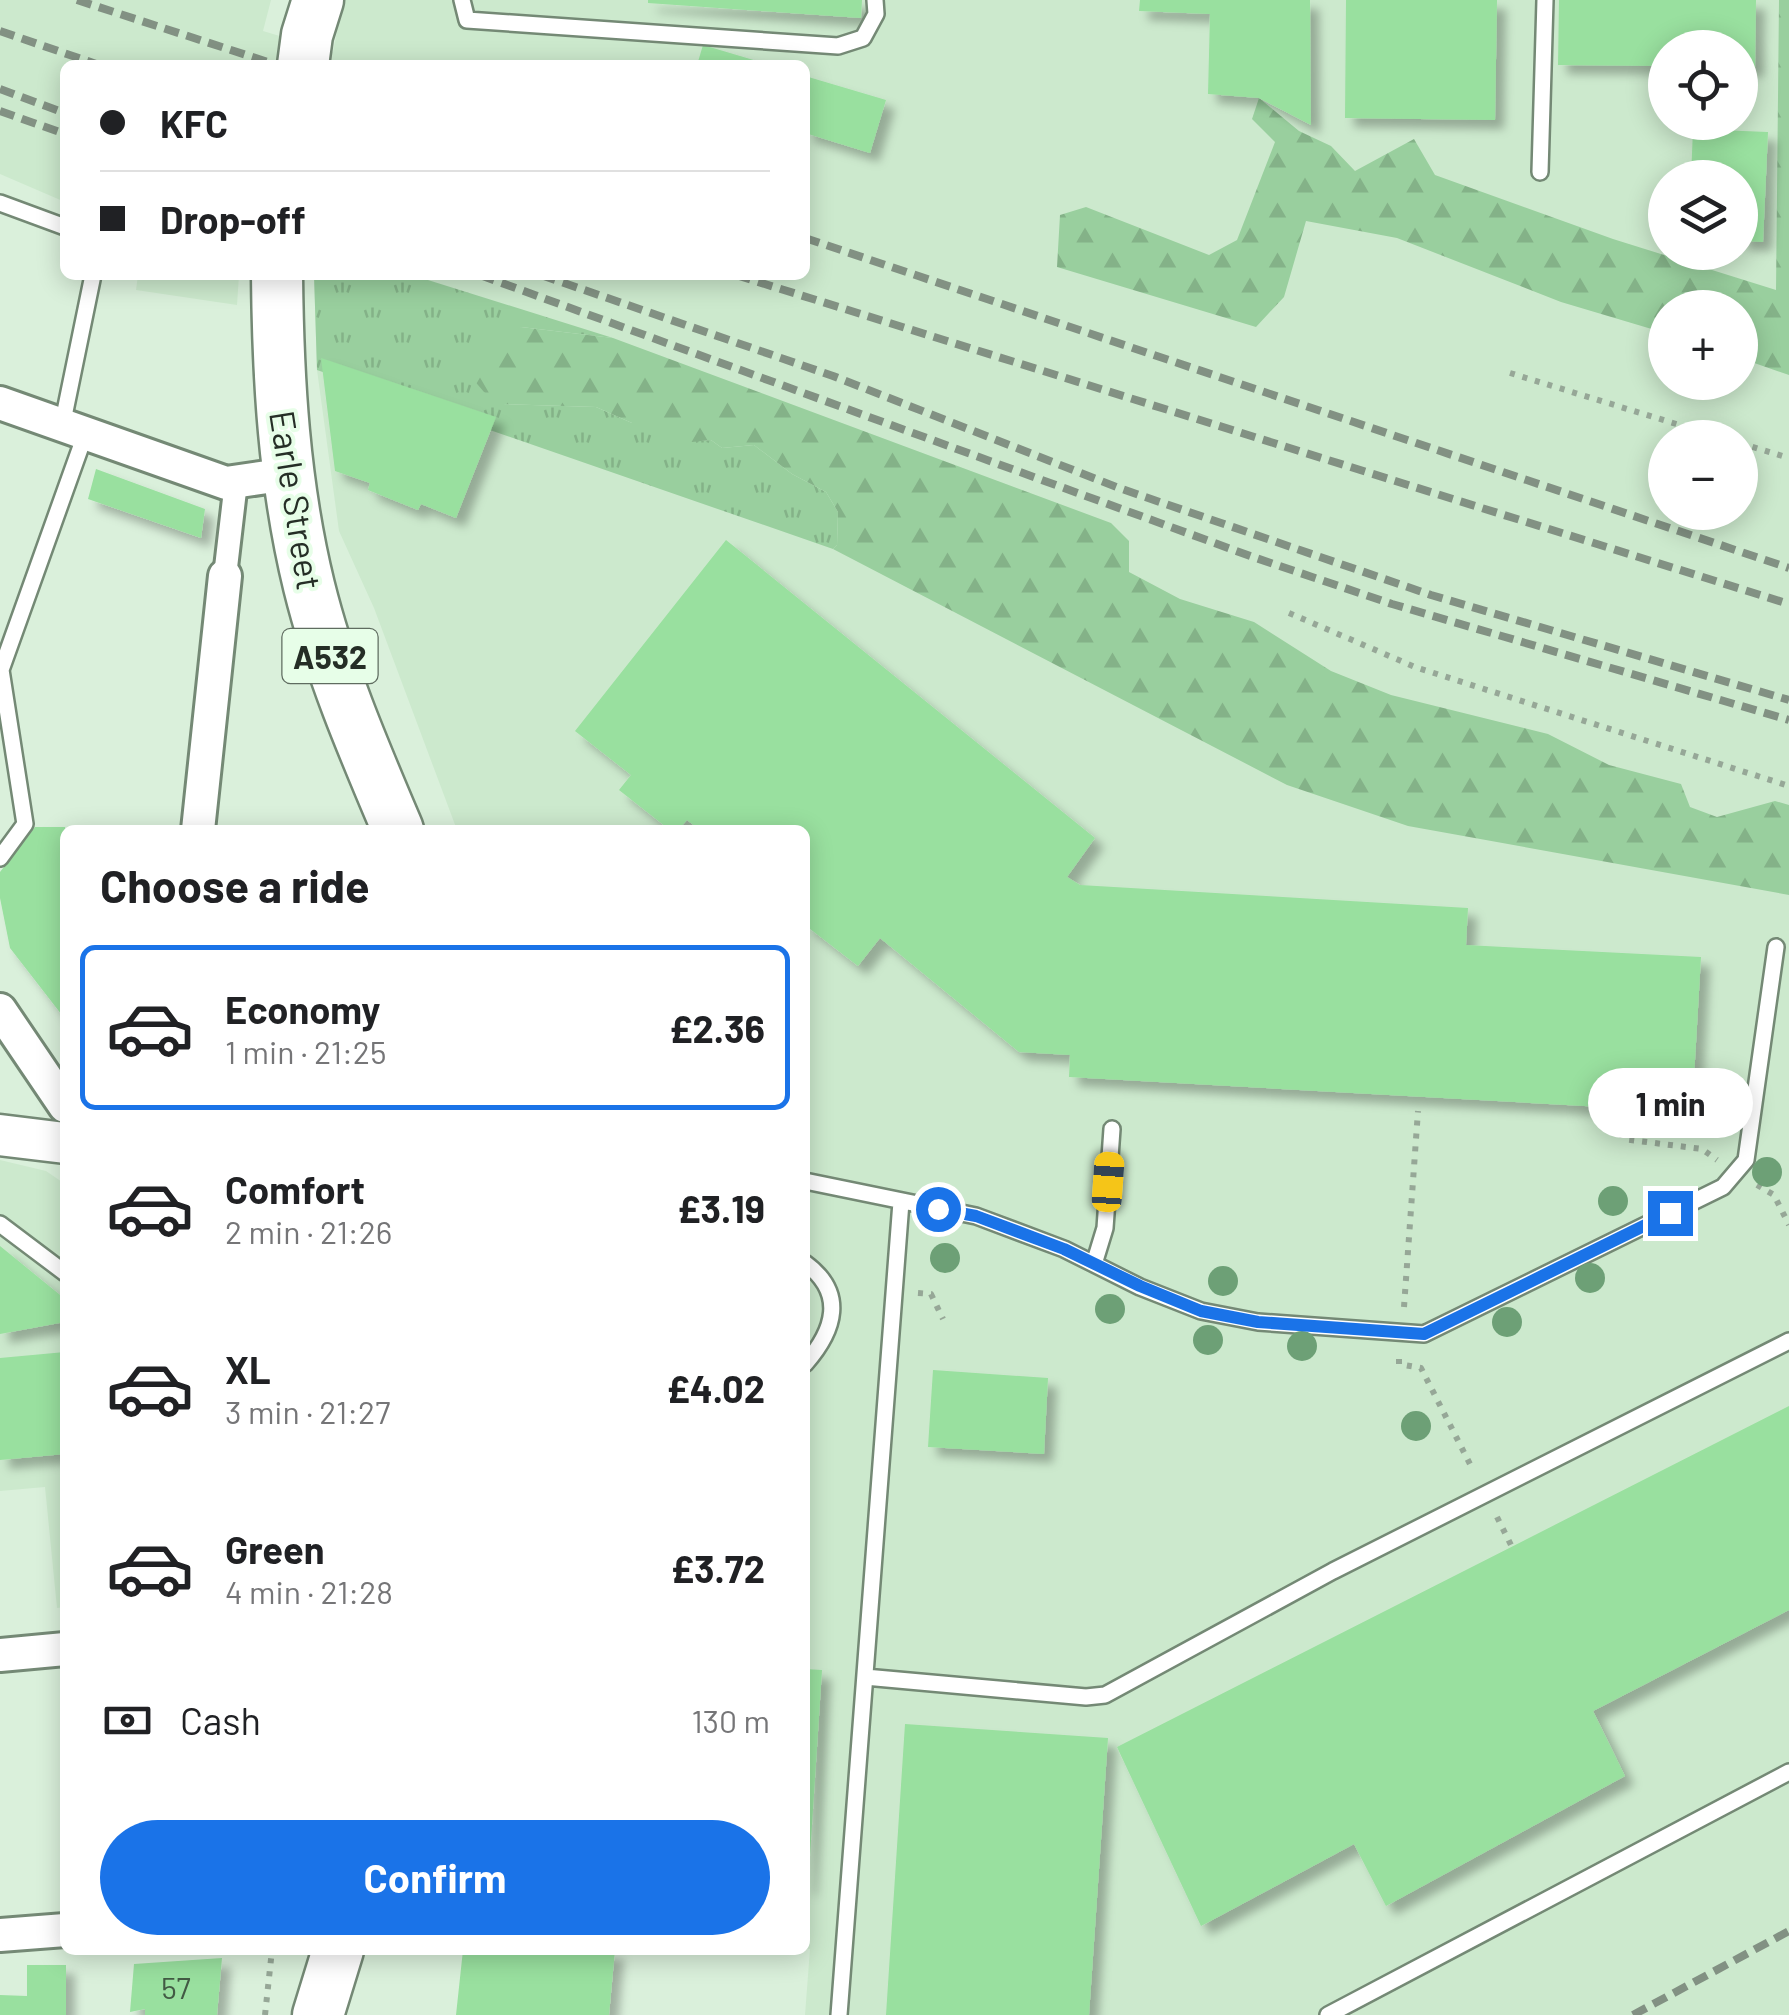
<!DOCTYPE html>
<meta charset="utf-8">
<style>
:root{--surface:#fff;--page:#f6f6f6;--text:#202124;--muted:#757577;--line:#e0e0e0;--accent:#1a73e8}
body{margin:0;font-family:Barlow,sans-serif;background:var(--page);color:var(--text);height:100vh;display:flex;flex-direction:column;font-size:38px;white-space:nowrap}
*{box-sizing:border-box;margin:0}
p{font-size:32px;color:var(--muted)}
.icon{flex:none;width:55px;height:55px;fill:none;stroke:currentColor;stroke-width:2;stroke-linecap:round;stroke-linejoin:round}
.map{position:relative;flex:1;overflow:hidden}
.side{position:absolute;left:60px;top:825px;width:750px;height:1130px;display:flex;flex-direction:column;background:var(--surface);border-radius:15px;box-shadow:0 5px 25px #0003}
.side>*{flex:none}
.top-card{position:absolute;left:60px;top:60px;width:750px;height:220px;border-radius:15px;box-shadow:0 5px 25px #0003;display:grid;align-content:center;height:220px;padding:0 40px;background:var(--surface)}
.controls{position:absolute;left:1648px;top:30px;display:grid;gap:20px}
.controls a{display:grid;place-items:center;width:110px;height:110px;border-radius:50%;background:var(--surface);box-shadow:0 5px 25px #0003;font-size:50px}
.end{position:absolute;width:45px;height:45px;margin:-22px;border:12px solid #1a73e8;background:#fff;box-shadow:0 0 0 5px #fff}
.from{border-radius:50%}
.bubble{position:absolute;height:70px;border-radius:35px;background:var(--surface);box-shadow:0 5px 25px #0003;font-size:32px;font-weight:700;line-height:70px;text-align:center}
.car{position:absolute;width:30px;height:60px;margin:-30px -15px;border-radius:12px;box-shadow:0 0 8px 2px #0007;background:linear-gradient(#f5c518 24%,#345 0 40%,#f5c518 0 76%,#345 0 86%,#f5c518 0)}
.top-card b{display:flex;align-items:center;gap:35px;height:95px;font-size:38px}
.top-card b+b{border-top:2px solid var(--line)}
.top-card i{width:25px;height:25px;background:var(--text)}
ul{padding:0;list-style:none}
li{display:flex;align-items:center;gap:30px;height:165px;margin:0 20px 15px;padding:0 20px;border:5px solid transparent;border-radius:15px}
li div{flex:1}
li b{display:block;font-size:38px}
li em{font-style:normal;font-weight:700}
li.current{border-color:var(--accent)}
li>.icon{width:90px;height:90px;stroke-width:1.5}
h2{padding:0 40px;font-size:45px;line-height:120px}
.pay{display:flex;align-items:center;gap:25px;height:110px;padding:0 40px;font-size:38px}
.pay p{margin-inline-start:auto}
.primary-button{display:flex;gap:20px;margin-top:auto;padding:20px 40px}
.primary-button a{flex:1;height:115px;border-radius:60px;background:var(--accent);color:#fff;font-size:40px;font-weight:700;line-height:115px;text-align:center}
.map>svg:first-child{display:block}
.built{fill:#cce9cd;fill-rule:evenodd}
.grass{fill:url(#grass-tufts)}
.forest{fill:url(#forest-firs)}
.building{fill:#99e09f;filter:url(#shadow)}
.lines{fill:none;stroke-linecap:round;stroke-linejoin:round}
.service-casing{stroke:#748975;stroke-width:20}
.pedestrian-casing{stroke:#748975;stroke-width:28}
.minor-casing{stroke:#748975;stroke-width:38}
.tertiary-casing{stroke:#748975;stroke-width:45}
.primary-casing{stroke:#748975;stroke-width:55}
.path{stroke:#96a797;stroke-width:6;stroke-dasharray:5 8;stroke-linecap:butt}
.service{stroke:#fff;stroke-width:15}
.pedestrian{stroke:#fff;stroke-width:22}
.minor{stroke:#fff;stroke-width:32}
.tertiary{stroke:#fff;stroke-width:40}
.primary{stroke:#fff;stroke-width:50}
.rail{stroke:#829183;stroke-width:8;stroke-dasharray:15 8;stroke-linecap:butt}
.tree{fill:#6da076}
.route{stroke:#1a73e8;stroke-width:12}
.labels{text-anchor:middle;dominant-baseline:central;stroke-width:8;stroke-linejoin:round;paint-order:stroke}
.number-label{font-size:30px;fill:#425a44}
.shield{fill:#e7fee8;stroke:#5f6c60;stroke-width:2.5}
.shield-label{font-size:32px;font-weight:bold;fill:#252e26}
.street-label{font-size:35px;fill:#252e26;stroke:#e7fee8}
</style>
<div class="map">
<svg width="1789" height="2015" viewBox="0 0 1789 2015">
<defs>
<pattern id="grass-tufts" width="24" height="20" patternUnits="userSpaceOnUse" patternTransform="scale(2.5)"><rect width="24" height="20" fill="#99cf9e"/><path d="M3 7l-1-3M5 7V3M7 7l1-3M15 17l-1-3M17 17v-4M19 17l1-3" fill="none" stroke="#84b288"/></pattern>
<pattern id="forest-firs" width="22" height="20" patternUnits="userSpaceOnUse" patternTransform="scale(2.5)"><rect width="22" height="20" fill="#99cf9e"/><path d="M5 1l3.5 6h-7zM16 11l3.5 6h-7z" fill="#84b288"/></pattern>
<filter id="shadow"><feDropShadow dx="9" dy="9" stdDeviation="5" flood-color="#0004"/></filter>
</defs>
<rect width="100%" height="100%" fill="#daf0db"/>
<path class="built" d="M0 0H271L263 31 333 52 343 0H1789V2015H805L810 1949 805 1948V830H457L374 608 339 531 317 370 314 275H805V65H65V202L0 174ZM1665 48H1740V122H1665ZM1665 178H1740V252H1665ZM1665 308H1740V382H1665ZM1665 438H1740V512H1665Z
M138 275H239L237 305 136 290Z
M0 1160 46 1171 65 1184V1607L57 1608 45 1487 0 1491Z"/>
<path class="grass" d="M314 275H412L613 338 521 327 503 404 596 407 632 423H663L698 441 711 440 722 448 754 445 792 474 826 492 838 512 837 545 833 549 317 370Z"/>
<path class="forest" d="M1779 0H1789V375L1740 358V308H1665V333L1561 302 1397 238 1306 221 1284 297 1256 327 1057 267 1060 215 1086 207 1209 255 1237 240 1275 142 1252 119 1259 98 1299 131 1331 146 1355 171 1414 139 1435 175 1613 239 1776 290Z
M521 327 613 338 1111 523 1129 541V572L1180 599 1254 622 1331 671 1391 695 1548 734 1609 765 1681 784 1690 807 1717 817 1775 801 1789 805V895L1408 826 1287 785 833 549 837 545 838 512 826 492 792 474 754 445 722 448 711 440 673 444 663 424 632 423 596 407 503 404 484 392 472 378 488 344Z"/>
<path class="building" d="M648 0H862L861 18 648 3Z
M1140 0H1310L1311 125 1259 98 1208 94 1210 14 1139 11Z
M1346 0H1497L1495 120 1345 118Z
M1559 0H1756L1755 68 1740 67V48H1665V66L1558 65Z
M703 45 767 64V65H697Z
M805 76 886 100 870 153 805 133Z
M1693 129 1768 132 1763 242 1740 241V178H1691Z
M321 358 496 417 456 518 421 504 418 510 368 490 370 483 335 471Z
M96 469 205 509 201 538 88 499Z
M726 540 1095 838 1067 877 1080 885 1468 908 1466 945 1701 957 1692 1112 1069 1077 1070 1055 1019 1052 880 938 858 966 805 925V830H700L687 820 678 830H670L619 790 631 775 575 731Z
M35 827H65V1019L10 948 0 898V872Z
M0 1246 65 1299V1322L0 1334Z
M65 1352V1454L0 1460V1358Z
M933 1370 1048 1378 1044 1454 928 1447Z
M1789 1406V1610L1593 1711 1625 1776 1386 1906 1354 1844 1201 1926 1117 1747Z
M805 1669 822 1670 808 1887H805Z
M905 1724 1108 1738 1089 2015H886Z
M463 1950H615L609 2015H456Z
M222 1958 217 2015H145V2009L130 2012 134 1964Z
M27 1965H66V2015H0V1995L27 1996Z"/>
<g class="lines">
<g class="service-casing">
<path id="service" d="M462 0 467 20 838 46 863 38 876 14 875 0
M1540 172 1545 0
M0 203 65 227
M62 426 93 275
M0 858 25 824 1 670 85 435
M805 1181 976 1216 1064 1249 1140 1287 1201 1311 1258 1322 1424 1334 1723 1187 1746 1160 1776 947
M0 1224 65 1273
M805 1263C846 1293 835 1330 805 1364
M1094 1264 1105 1228 1112 1129
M865 1677 1086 1697 1105 1695 1333 1571 1789 1341
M839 2015 901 1202
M1328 2015 1789 1772"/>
</g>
<g class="pedestrian-casing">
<path id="pedestrian" d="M225 576 236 482"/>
</g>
<g class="minor-casing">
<path id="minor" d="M0 403 226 483 288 474
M198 830 225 576
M0 1010 65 1106
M0 1655 65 1649
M0 1935 65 1930"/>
</g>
<g class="tertiary-casing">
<path id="tertiary" d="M0 1135 65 1143"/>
</g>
<g class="primary-casing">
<path id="primary" d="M303 65 307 35 318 0
M277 275C278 380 284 484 309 586 330 671 364 750 398 830
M318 2015 338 1950"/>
</g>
<path class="path" d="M1510 373 1722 438
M1740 443 1789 458
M1289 613 1415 667 1789 786
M1616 1107 1623 1139 1702 1149 1717 1160
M1757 1185 1774 1195 1789 1225
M918 1293 931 1294 943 1319
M1404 1307 1418 1111
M1399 1359V1364L1421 1368 1473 1470
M1497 1517 1512 1547
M265 2015 272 1950"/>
<use href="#service" class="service"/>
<use href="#pedestrian" class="pedestrian"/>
<use href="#minor" class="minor"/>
<use href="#tertiary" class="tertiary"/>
<use href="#primary" class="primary"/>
<path class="rail" d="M77 0 277 65
M0 31 99 65
M0 89 65 113
M0 111 65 134
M805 238 1789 568
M480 275 1253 557 1392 604 1789 720
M541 275 833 376 1119 488 1431 595 1789 700
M736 275 1789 604
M1633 2015 1789 1931"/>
</g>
<g class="tree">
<circle cx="1767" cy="1172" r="15"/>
<circle cx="1613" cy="1201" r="15"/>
<circle cx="945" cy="1258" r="15"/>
<circle cx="1590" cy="1278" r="15"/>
<circle cx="1223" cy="1281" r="15"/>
<circle cx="1110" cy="1309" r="15"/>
<circle cx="1507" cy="1322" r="15"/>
<circle cx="1208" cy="1340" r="15"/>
<circle cx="1302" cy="1346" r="15"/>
<circle cx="1416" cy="1426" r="15"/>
</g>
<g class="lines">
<path class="route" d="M938 1209 976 1216 1064 1249 1140 1286 1201 1311 1258 1322 1424 1334 1670 1213"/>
</g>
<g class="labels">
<g class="number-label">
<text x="176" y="1987">57</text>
</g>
<rect class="shield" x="282.5" y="629" width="95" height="54" rx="8"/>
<g class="shield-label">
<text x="330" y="656">A532</text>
</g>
<g class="street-label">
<text transform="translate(297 500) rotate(81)">Earle Street</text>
</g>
</g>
</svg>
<div class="controls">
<a><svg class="icon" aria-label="locate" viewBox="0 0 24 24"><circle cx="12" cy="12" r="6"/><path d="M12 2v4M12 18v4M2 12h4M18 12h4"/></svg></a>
<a><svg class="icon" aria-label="layers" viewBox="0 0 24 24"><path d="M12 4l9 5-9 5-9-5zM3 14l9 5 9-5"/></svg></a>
<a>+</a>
<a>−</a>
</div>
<i class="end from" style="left:938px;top:1209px"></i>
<i class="end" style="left:1670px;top:1213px"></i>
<div class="bubble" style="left:1588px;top:1068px;width:165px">1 min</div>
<i class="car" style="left:1108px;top:1182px;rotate:4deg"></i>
<div class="top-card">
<b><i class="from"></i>KFC</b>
<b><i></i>Drop-off</b>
</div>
<section class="side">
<h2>Choose a ride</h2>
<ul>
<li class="current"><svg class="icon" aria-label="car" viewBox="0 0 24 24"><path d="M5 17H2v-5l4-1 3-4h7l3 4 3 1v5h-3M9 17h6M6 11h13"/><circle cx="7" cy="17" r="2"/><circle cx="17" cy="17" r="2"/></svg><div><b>Economy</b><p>1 min · 21:25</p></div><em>£2.36</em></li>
<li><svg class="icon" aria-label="car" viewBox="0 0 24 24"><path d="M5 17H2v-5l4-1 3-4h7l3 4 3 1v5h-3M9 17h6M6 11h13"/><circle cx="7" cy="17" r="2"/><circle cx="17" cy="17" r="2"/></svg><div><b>Comfort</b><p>2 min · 21:26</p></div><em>£3.19</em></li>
<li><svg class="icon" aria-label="car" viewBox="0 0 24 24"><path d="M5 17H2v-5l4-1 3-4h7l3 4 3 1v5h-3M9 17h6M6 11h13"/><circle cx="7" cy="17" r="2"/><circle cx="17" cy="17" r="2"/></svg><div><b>XL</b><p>3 min · 21:27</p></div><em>£4.02</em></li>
<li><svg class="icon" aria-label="car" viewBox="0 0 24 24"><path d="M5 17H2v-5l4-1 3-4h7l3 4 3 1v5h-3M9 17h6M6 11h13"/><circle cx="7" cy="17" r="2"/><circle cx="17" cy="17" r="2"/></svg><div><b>Green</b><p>4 min · 21:28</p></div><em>£3.72</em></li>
</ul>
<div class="pay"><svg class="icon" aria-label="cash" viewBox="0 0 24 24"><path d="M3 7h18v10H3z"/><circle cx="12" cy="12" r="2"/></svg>Cash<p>130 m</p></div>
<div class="primary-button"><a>Confirm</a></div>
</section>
</div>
